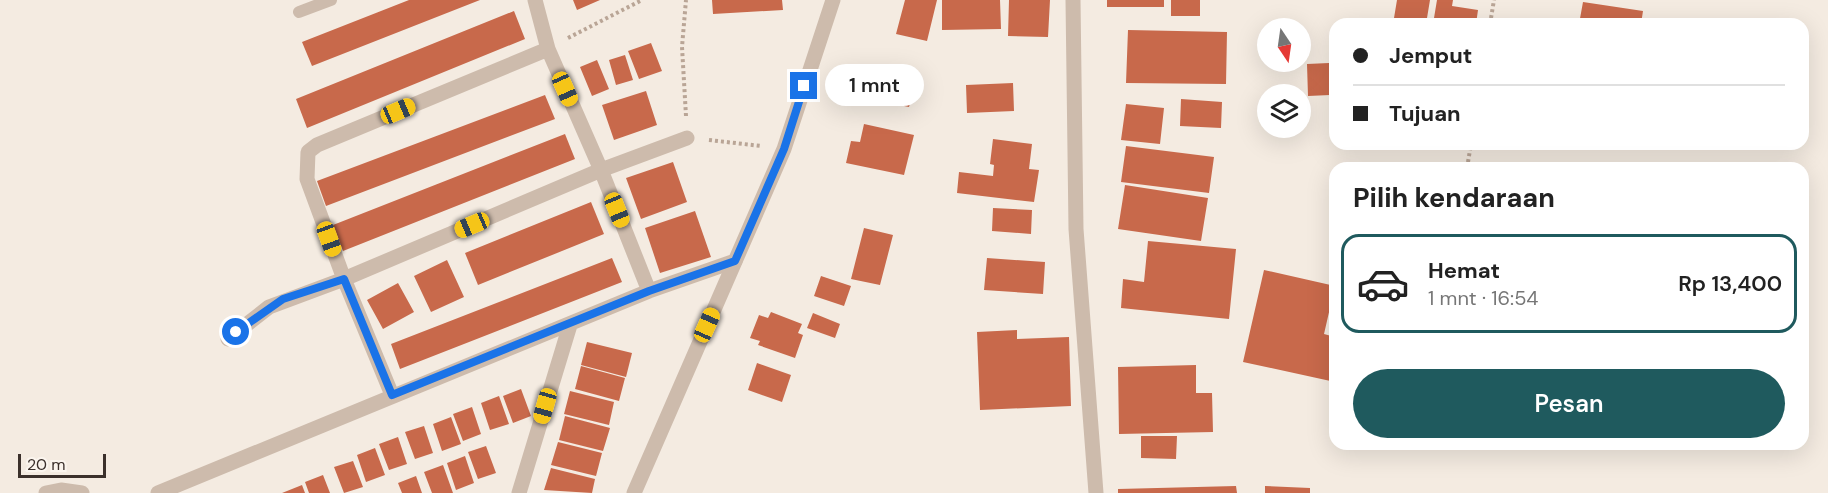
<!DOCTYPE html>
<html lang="id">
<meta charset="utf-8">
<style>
:root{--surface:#fff;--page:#f2f2f2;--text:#222;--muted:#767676;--line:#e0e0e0;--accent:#1f5a5e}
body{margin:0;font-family:"DM Sans",sans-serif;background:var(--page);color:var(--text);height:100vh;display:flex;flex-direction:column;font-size:22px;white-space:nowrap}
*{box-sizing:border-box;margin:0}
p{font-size:20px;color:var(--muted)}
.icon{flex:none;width:33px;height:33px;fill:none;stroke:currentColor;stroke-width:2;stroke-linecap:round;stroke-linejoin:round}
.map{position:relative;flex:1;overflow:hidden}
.panel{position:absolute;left:1329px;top:162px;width:480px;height:288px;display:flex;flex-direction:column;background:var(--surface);border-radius:18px;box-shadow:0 6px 24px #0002}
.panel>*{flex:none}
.guide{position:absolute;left:1329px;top:18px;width:480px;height:132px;border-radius:18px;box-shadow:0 6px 24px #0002;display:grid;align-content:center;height:132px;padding:0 24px;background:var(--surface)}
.needle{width:39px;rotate:167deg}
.buttons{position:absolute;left:1257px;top:18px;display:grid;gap:12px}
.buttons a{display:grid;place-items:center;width:54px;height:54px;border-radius:50%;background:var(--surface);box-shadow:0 6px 24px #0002;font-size:30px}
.scale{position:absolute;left:18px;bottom:15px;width:88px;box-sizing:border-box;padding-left:6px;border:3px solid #3b302b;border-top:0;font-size:16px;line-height:21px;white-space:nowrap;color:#3b302b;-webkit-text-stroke:4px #fbf5ee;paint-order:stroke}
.end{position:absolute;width:27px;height:27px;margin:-14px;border:8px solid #1a73e8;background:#fff;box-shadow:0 0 0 3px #fff}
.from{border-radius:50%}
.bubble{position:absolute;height:42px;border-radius:21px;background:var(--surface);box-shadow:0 6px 24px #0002;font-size:20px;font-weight:600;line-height:42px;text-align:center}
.car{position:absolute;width:18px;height:36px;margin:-18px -9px;border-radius:8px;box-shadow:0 0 4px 2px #0007;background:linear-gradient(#f5c518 24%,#345 0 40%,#f5c518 0 76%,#345 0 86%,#f5c518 0)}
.guide b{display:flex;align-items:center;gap:21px;height:57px;font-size:22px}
.guide b+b{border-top:2px solid var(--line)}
.guide i{width:15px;height:15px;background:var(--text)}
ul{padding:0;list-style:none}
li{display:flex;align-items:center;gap:18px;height:99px;margin:0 12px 9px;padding:0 12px;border:3px solid transparent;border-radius:18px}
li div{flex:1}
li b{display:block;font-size:22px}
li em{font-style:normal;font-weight:600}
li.active{border-color:var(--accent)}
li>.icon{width:54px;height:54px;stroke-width:1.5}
h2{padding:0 24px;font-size:27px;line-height:72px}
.cta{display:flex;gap:12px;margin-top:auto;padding:12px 24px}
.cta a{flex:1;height:69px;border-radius:36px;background:var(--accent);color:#fff;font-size:24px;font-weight:600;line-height:69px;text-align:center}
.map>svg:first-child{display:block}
.building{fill:#c8694b}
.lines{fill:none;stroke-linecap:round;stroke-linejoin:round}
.path{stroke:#b9a596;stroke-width:4;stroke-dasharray:3 3;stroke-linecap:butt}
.service{stroke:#cdbbac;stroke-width:12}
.minor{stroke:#cdbbac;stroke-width:15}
.tertiary{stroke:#cdbbac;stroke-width:15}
.route{stroke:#1a73e8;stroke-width:8}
</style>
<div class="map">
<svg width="1828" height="493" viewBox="0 0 1828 493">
<rect width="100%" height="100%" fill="#f4ebe1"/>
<path class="building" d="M409 0H480L312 66 302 42Z
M573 0H600L577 10Z
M712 0H782L783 10 713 14Z
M905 0H937L927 41 896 34Z
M942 0H1000L1001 29 942 30Z
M1009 0H1050L1048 37 1008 36Z
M1107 0H1164V7H1107Z
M1171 0H1200V16H1171Z
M1397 0H1430L1426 24H1393Z
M1437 0H1453L1452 6 1478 10 1476 24H1433Z
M1583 2 1643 11 1641 24H1579Z
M514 11 525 39 307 128 296 99Z
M1128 30 1227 32 1226 84 1126 83Z
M651 43 662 71 639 79 628 51Z
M625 55 633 80 616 85 609 60Z
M597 60 609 89 592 96 580 67Z
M1329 63 1330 95 1308 96 1307 64Z
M866 67 916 78 909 107 860 97Z
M1013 83 1014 111 967 113 966 85Z
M646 91 657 125 614 140 602 105Z
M545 95 555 119 326 206 317 181Z
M1181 99 1222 102 1221 128 1180 126Z
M1126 104 1164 108 1160 144 1121 140Z
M864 124 914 135 904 175 846 163 851 141 860 142Z
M565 134 575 159 343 251 333 225Z
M993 139 1032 144 1029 169 1039 170 1034 202 957 193 959 172 993 176 994 165 990 164Z
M1126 146 1214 157 1209 193 1121 182Z
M673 162 687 202 641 219 626 178Z
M1125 185 1208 198 1201 241 1118 229Z
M591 202 604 234 478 285 465 253Z
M993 208 1032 210 1031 234 992 231Z
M695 211 711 257 660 273 645 228Z
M864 228 893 235 880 285 851 279Z
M1148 241 1236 249 1229 319 1121 308 1123 279 1144 282Z
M612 258 622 282 400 369 391 344Z
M987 258 1045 262 1043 294 984 290Z
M447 260 464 297 431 312 414 276Z
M1264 270 1335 286 1324 334 1335 337V382L1243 362Z
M821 276 851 286 844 306 814 296Z
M398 283 414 312 383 329 367 300Z
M771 312 802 324 798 333 803 335 795 358 758 345 760 341 750 338 759 315 768 318Z
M813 313 840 324 835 338 807 328Z
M1017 330V339L1069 337 1071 406 980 410 977 332Z
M587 342 632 353 626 377 581 365Z
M757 363 791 375 782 402 748 390Z
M1196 365V393H1212L1213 432 1119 434 1118 367Z
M581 366 625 378 619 401 575 389Z
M521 389 531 416 513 423 503 396Z
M570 391 614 402 609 425 564 414Z
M499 396 509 424 490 430 481 403Z
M472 407 481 434 463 441 453 414Z
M565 416 610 428 603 451 559 440Z
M451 417 461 444 442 451 433 424Z
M424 426 433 453 415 459 405 432Z
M1141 436H1177L1176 459 1141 458Z
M398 437 407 464 389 470 379 444Z
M558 442 602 453 596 476 551 465Z
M486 446 496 473 478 479 468 452Z
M375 448 385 475 366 482 357 455Z
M465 456 474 483 456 490 447 463Z
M353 461 363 487 344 493 334 467Z
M443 465 453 493H432L424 472Z
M551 468 595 479 592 493 544 490Z
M323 475 330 493H309L305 482Z
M416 476 422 493H402L398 483Z
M302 485 305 493H282Z
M1236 486 1237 493H1118V489Z
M1265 486 1310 488V493H1265Z"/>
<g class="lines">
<path class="path" d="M1490 24 1494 0
M568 38 642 0
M686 116 682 47 686 0
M709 140 761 146
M1467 168 1471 144"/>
<path class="service" d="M299 12 331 0"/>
<path class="minor" d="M535 0 548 49 601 170 649 291
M1073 0 1076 229 1096 493
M228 339 269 307 344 279 307 179 308 152 317 145 548 49
M392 395 344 279 601 170 687 138
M46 493 61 490 82 493
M158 493 649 291 735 261
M519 493 570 325"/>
<path class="tertiary" d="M634 493 784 149 833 0"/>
</g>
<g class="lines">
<path class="route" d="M236 332 283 299 344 279 392 395 649 291 735 261 784 149 804 86"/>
</g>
</svg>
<div class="buttons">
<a><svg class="needle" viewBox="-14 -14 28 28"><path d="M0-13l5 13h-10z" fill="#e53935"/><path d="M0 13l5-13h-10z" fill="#767676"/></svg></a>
<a><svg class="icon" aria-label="layers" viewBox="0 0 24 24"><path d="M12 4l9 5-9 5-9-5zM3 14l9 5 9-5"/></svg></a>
</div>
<div class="scale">20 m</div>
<i class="end from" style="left:236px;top:332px"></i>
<i class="end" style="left:804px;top:86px"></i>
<div class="bubble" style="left:825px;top:64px;width:99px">1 mnt</div>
<i class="car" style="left:565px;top:89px;rotate:156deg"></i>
<i class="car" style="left:398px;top:111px;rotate:67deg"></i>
<i class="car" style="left:617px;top:210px;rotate:158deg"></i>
<i class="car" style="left:472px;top:225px;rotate:247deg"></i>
<i class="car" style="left:329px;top:239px;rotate:160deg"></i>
<i class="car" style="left:707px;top:325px;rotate:24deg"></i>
<i class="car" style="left:545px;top:406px;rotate:196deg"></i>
<div class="guide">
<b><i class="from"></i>Jemput</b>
<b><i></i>Tujuan</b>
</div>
<section class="panel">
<h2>Pilih kendaraan</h2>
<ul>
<li class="active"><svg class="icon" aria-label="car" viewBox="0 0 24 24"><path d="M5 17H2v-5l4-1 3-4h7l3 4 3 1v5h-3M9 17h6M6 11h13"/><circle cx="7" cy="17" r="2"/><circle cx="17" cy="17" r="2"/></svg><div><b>Hemat</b><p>1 mnt · 16:54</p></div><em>Rp 13,400</em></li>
</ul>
<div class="cta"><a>Pesan</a></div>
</section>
</div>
